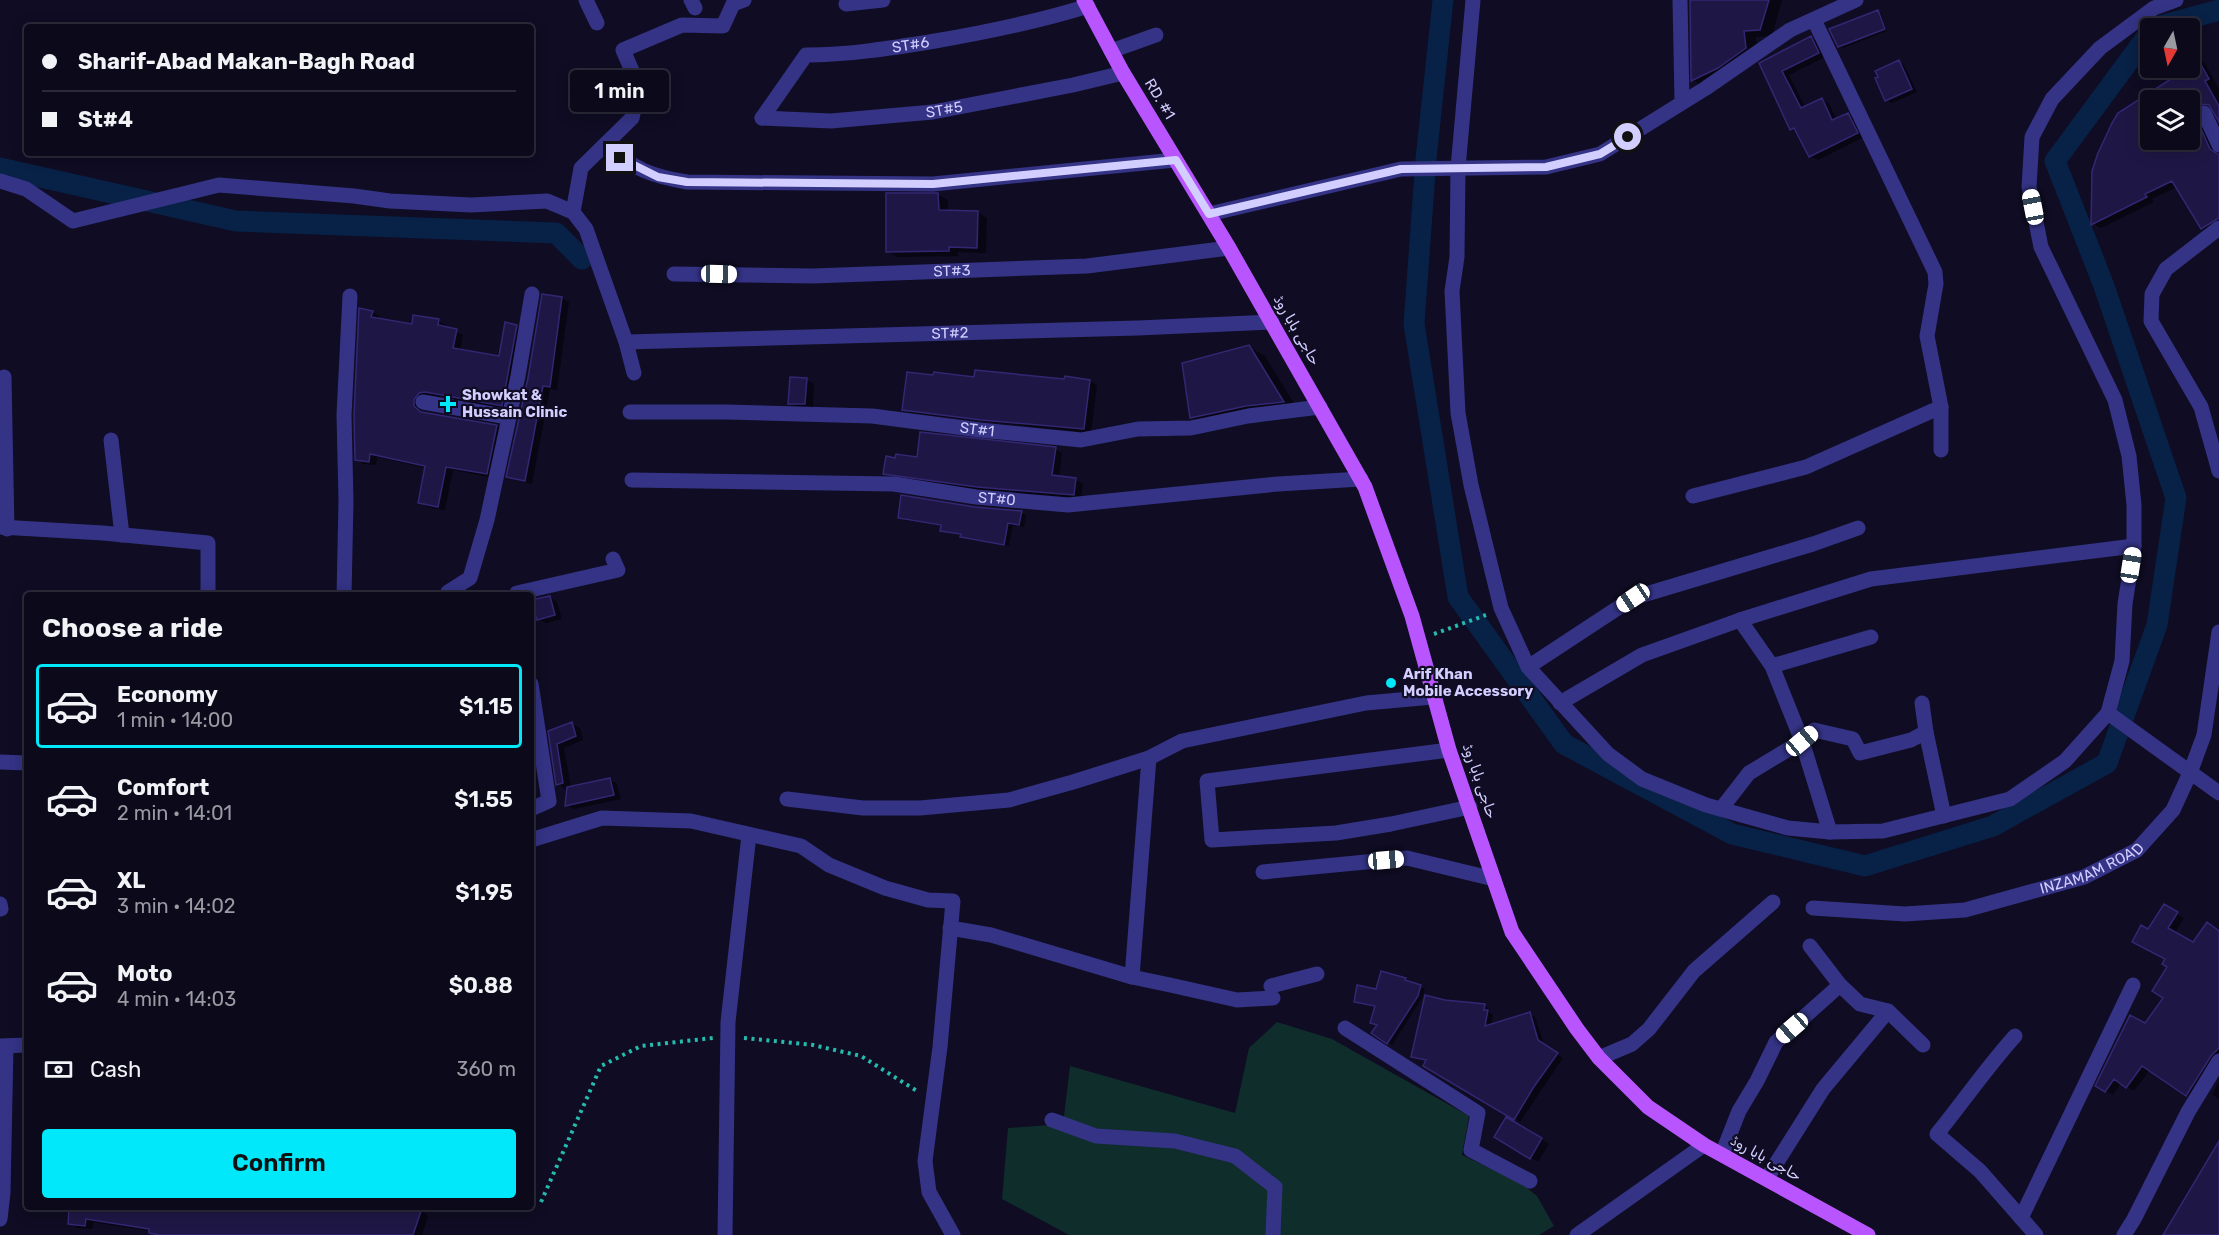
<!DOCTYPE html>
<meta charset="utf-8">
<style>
:root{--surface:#0b091a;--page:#191727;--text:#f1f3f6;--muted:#9a9aa2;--line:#2b2a39;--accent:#00e8f9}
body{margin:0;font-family:Rubik,"Noto Naskh Arabic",sans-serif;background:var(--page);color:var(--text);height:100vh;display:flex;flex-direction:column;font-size:22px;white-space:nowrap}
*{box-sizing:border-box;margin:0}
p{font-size:20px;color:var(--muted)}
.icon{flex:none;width:33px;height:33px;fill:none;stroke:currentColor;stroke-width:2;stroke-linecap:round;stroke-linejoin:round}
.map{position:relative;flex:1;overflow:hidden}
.side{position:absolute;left:24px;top:592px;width:510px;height:618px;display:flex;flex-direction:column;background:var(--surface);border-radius:6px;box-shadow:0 3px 15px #0003,0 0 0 2px var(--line)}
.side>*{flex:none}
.guide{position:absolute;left:24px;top:24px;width:510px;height:132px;border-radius:6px;box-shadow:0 3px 15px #0003,0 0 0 2px var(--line);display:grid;align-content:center;height:132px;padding:0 18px;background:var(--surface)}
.needle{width:39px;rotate:189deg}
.controls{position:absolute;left:2140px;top:18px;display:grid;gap:12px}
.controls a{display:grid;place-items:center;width:60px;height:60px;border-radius:6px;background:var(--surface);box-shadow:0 3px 15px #0003,0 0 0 2px var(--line);font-size:30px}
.end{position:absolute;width:27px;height:27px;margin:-14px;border:8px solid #d2ceff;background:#111;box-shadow:0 0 0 3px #111}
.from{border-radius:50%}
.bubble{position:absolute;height:42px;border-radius:6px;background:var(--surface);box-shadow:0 3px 15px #0003,0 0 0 2px var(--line);font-size:20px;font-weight:600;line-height:42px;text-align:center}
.car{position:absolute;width:18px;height:36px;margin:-18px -9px;border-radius:8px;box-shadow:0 0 4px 2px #0007;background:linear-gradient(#fff 24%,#345 0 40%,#fff 0 76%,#345 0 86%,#fff 0)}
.guide b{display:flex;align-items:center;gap:21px;height:57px;font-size:22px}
.guide b+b{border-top:2px solid var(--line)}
.guide i{width:15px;height:15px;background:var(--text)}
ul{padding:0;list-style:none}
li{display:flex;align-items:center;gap:18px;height:84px;margin:0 12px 9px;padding:0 6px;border:3px solid transparent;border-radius:6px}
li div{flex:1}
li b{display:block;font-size:22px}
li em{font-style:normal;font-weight:600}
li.on{border-color:var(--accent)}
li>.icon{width:54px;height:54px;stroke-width:1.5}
h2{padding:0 18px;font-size:27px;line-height:72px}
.pay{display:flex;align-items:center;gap:15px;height:66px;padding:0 18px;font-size:22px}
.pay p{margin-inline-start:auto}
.primary-button{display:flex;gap:12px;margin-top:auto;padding:12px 18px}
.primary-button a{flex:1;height:69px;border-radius:6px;background:var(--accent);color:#111;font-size:24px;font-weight:600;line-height:69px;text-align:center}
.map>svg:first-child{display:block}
.green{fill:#0f2d2b}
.shadow{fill:#0007;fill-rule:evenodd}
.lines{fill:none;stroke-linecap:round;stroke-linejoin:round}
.canal{stroke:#082146;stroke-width:21}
.building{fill:#1e1745;stroke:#332773;stroke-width:1.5;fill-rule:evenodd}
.path{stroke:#25bbad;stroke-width:4;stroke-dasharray:3 4.5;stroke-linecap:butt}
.minor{stroke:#343385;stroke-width:15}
.major{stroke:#b955ff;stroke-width:15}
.route{stroke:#d2ceff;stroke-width:8}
.poi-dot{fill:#00e8f9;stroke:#0f0c23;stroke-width:2}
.labels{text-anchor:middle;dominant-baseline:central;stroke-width:4.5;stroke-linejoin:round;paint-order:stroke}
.street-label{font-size:15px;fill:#d2ceff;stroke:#0f0c23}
.poi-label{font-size:15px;font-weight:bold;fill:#d2ceff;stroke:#0f0c23;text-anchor:start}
</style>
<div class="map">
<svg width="2219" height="1235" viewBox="0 0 2219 1235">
<rect width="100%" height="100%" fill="#0f0c23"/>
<path class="green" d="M1277 1022 1332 1039 1469 1116 1462 1155 1521 1183 1537 1196 1554 1226 1539 1235H1069L1002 1199 1008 1128 1063 1124 1070 1066 1235 1113 1249 1048Z"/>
<path class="shadow" d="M1690 0H1782L1772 36 1756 37 1758 55 1704 87 1693 80Z
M1878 12 1881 14 1887 31 1843 48 1839 46Z
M1811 38 1818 42 1825 57 1789 75 1805 107 1822 99 1829 104 1837 120 1848 114 1855 118 1864 137 1818 160 1810 156 1799 134 1792 129 1761 64Z
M2196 58 2204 62 2219 89V118L2214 108 2204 111 2203 123 2219 155V228L2210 233 2202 228 2177 187 2152 199 2154 202 2101 228 2093 224 2119 114 2173 80 2167 68H2190V61ZM2151 100H2190V140H2151Z
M1899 62 1904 65 1917 92 1892 103 1886 100Z
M938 195 948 200V212H977L987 218 986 253 958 252V256L897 257 887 251Z
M562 298 569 302 557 390 550 389 532 484 515 480 508 476 529 378Z
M361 310 372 312 379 316 378 320 413 326 438 321 446 325 445 328 463 335 460 350 500 358 516 326 524 330 509 409 433 396H427L420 404 421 411 424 414 497 426 504 431 494 478 453 470 445 510 427 507 420 502 426 468 377 457 376 465 364 464 356 459Z
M1249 347 1265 356 1298 410 1207 427 1191 417Z
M935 377 1090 381 1097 385 1091 433 910 413 903 409Z
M807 380 814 384 813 408H797L790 403Z
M1055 449 1062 453 1059 477 1076 480 1083 484 1081 498 986 491 892 477 885 473 918 459Z
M974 508 1021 512 1026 515 1024 527 1013 525 1009 546 967 539 962 535 947 533 941 530 942 526 904 520 899 517Z
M550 597 557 602 562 619 546 623 538 619Z
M572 724 580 728 583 740 564 748 571 788 610 779 617 784 621 799 574 809 567 805 569 788 565 789 558 784 550 732Z
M2164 906 2184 918 2175 933 2193 944 2219 931V1059L2194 1099 2150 1070 2134 1091 2121 1083 2113 1095 2097 1086 2165 997 2169 967 2149 931Z
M1382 973 1405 979 1425 989 1422 998 1392 1045 1373 1033 1378 1025 1372 1022 1376 1007 1355 1001 1378 991Z
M1445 1002 1484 1006 1490 1009 1489 1013 1493 1015 1491 1026 1529 1014 1535 1017 1544 1044 1563 1058 1520 1122 1460 1085 1427 1061 1413 1056Z
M2219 1082V1099L2212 1094Z
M1507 1119 1549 1144 1538 1162 1496 1137Z
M25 1181H27V1198L23 1196Z
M72 1208H131L154 1211 155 1208H280L292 1210 293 1208H427L425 1214 428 1216 422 1235H155L150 1231 93 1222 92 1229 77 1228 70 1223Z"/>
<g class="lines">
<path class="canal" d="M1443 0 1426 159 1414 324 1458 597 1564 744 1732 834 1865 866 1993 826 2107 763 2157 625 2176 498 2104 286 2055 161 2151 31
M2153 28 2219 10
M0 168 236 221 556 233 582 259"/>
</g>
<path class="building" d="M1690 0H1769L1760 30 1744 31 1746 48 1718 68 1691 81Z
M1878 10 1885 29 1838 47 1829 29Z
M1811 36 1819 53 1782 71 1801 108 1822 98 1832 120 1848 113 1858 133 1809 157 1794 128 1790 130 1759 63Z
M2190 45 2209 79 2205 81 2219 106V122L2209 105 2199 104 2194 113 2210 149 2219 155V218L2201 229 2172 181 2145 194 2147 197 2091 225 2092 171 2098 153 2112 123 2118 113 2171 79 2165 68H2190ZM2151 100H2190V140H2151Z
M1899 60 1912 89 1885 101 1875 78 1878 77 1875 71Z
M886 193H938L939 210 978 211 977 248 949 247V251L886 252Z
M542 294 562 297 550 387 543 386 525 481 506 477 528 378Z
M359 308 373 311 371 317 412 324 413 315 439 319 438 325 457 329 453 348 499 356 505 322 517 325 502 406 425 392 419 393 414 400V406L421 412 497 425 487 474 446 467 438 507 418 503 425 466 370 454 369 462 355 460 354 415Z
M1249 345 1284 402 1246 406 1190 418 1182 363Z
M975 370 1064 379 1065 376 1090 380 1084 429 981 420 902 410 907 372 933 375 934 372 974 377Z
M790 377 807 378 805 404H788Z
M920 432 1056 447 1052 475 1076 478 1074 495 977 487 883 474 886 456 895 458 896 454 917 457Z
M901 495 975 507 1022 511 1019 525 1008 523 1004 545 960 537 961 534 940 531 941 525 898 518Z
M550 596 555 615 537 620 531 600Z
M572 722 576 736 557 744 563 783 556 785 548 731Z
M610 778 614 795 565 806 567 787Z
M2164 904 2178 912 2168 928 2193 942 2207 922 2219 931V1048L2211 1056 2186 1096 2142 1066 2126 1088 2114 1079 2105 1092 2095 1086 2130 1015 2145 1023 2163 998 2152 991 2167 967 2162 964 2165 959 2132 942 2141 925 2148 929Z
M1381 971 1406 978 1405 980 1421 985 1418 996 1387 1044 1371 1033 1377 1025 1370 1023 1375 1006 1354 1002 1357 985 1376 989Z
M1425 995 1445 1000 1485 1004 1484 1010H1488L1485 1026 1530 1012 1538 1040 1558 1053 1533 1088 1514 1120 1423 1066 1426 1060 1411 1057Z
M1506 1117 1542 1138 1530 1159 1494 1137Z
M2219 1141V1235H2163Z
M69 1208H422L413 1235H159L149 1233V1229L86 1219 85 1226 68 1224Z"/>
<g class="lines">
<path class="path" d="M1434 634 1486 615
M744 1038 813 1045 861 1056 917 1091
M541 1202 601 1066 641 1046 713 1038"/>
<g class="minor">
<path d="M586 0 597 23"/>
<path d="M691 0 695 8"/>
<path d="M1473 0 1458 168 1457 257 1452 291 1458 413 1471 485 1501 608 1528 667 1608 754 1642 779 1706 805 1788 828 1830 832 1883 831 2010 799 2065 761 2108 713 2122 661 2125 604 2134 546V505L2129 456 2115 400 2041 247 2029 187 2032 137 2052 99 2100 48 2154 8 2176 0"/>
<path d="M1680 0 1682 101"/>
<path d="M846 4 883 0"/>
<path d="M1814 20 1935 272 1936 284 1927 336 1941 407V450"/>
<path d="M1111 51 1156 35"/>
<path d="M2204 113 2219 145"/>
<path id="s1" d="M762 118 831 121 933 112 1073 85 1123 73"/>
<path id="s2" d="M762 118 806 55C849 55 892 48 935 41 987 32 1037 22 1088 6"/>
<path d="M609 144C629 169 656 177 687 182L933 184 1175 160"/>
<path d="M0 181 26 189 73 221 219 185 354 196 390 201 471 205 547 201 573 212 586 229 626 342 634 373"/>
<path d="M573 212 581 168 632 118 639 87 623 50 682 25 723 26 733 4 744 0"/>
<path d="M1209 214 1401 169 1546 167 1600 154 1706 88 1790 30 1856 0"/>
<path d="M2219 228 2166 269 2152 294 2151 321 2201 407 2219 471"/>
<path id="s3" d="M674 274 813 276 1087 266 1229 248"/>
<path id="s4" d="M626 342 1138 328 1272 322"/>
<path d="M4 377 7 529"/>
<path d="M423 402 508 417"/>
<path id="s5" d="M630 412H726L872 416 980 430 1081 440 1138 429 1191 428 1248 416 1320 407"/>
<path d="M111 440 122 535"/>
<path id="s6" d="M632 480 894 484 976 497 1068 505 1278 484 1361 479"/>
<path d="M1693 496 1806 467 1941 407"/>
<path d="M0 527 103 533 208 543V596"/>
<path d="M448 592 470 578 487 520 518 376 532 294"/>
<path d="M344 596 346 501 344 415 350 296"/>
<path d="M517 596V593L618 570 613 559"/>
<path d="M1740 620 1772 666 1802 741 1830 832"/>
<path d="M1772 666 1871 637"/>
<path d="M1528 667 1633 598 1813 544 1858 528"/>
<path d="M531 684 549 801 531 809"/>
<path d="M1560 703 1642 655 1740 620 1871 579 2134 546"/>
<path d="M1922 703 1926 732 1944 816"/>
<path d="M2108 713 2219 793"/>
<path d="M1449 750 1207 781 1212 840 1336 833 1391 824 1470 807"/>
<path d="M0 762 27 763"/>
<path d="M787 799 863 808H920L1009 800 1073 782 1149 758 1182 741 1366 703 1433 697"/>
<path d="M1721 809 1749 773 1802 741 1814 730 1853 739 1860 753 1911 740 1926 732"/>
<path d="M531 840 602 818 691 821 801 846 829 865 885 888 928 900 953 901 940 1047 925 1161 929 1192 953 1235"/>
<path d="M1263 872 1407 858 1494 879"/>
<path d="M0 904 1 909"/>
<path id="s7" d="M1813 908 1905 914 1965 910 2084 877 2137 850 2173 810 2190 773 2204 735 2219 632"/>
<path d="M950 928 991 935 1132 977 1170 985 1237 1000 1273 998"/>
<path d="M1810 946 1840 985 1860 1004 1888 1011 1923 1045"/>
<path d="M1132 977 1149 758"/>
<path d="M1271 986 1317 974"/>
<path d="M1345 1028 1478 1113 1471 1150 1530 1181"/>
<path d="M2015 1036C1987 1067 1963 1102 1937 1134L1980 1171 2036 1235"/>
<path d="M0 1046 27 1045"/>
<path d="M1599 1058 1632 1044 1649 1029 1694 971 1773 902"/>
<path d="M1052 1120 1096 1136 1175 1141 1235 1156 1275 1187 1273 1235"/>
<path d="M1722 1154 1739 1111 1757 1081 1776 1042 1840 985"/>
<path d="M1767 1178 1823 1089 1888 1011"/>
<path d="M2021 1218 2133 985"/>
<path d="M0 1219 3 1193 6 1047"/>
<path d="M725 1235 728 1022 749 835"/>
<path d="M1577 1235 1704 1145"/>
<path d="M2124 1235 2134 1219 2188 1112 2219 1061"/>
</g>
<path class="major" d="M1084 0 1123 73 1229 248 1365 487 1412 616 1449 750 1512 932 1577 1029 1599 1058 1648 1107 1704 1145 1868 1235"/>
</g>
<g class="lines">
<path class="route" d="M620 158 658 177 687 182 933 184 1176 160 1209 214 1401 169 1546 167 1600 154 1628 137"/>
</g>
<g class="poi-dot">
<path d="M445 395h6v6h6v6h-6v6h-6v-6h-6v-6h6z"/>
<circle cx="1391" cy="683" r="6"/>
</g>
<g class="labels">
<g class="street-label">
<text stroke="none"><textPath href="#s2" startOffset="182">ST#6</textPath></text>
<text transform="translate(1160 99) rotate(59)">RD. #1</text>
<text stroke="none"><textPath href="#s1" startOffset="183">ST#5</textPath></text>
<text stroke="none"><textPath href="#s3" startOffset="278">ST#3</textPath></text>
<text transform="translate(1297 330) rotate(60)">حاجی بابا روڈ</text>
<text stroke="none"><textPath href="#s4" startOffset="324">ST#2</textPath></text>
<text stroke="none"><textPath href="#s5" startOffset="348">ST#1</textPath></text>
<text stroke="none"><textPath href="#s6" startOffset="366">ST#0</textPath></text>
<text transform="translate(1480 781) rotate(71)">حاجی بابا روڈ</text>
<text stroke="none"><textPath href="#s7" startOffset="286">INZAMAM ROAD</textPath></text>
<text transform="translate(1766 1158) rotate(29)">حاجی بابا روڈ</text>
</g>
<g class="poi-label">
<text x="462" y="395">Showkat &amp;<tspan x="462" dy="17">Hussain Clinic</tspan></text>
<text x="1403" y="674">Arif Khan<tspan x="1403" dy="17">Mobile Accessory</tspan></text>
</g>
</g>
</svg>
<div class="controls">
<a><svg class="needle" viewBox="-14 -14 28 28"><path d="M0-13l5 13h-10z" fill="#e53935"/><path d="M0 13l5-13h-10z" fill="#9a9aa2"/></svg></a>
<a><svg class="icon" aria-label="layers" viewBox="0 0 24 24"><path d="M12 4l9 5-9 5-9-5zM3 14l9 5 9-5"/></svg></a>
</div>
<i class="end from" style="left:1628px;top:137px"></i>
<i class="end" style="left:620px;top:158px"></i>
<div class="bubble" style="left:570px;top:70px;width:99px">1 min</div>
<i class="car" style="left:2033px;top:207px;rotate:349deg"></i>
<i class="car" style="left:719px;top:274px;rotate:91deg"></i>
<i class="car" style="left:2131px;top:565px;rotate:9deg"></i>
<i class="car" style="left:1633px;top:598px;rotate:236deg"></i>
<i class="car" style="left:1802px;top:741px;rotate:50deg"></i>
<i class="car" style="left:1386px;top:860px;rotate:85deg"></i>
<i class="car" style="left:1792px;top:1028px;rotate:229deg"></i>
<div class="guide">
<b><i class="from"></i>Sharif-Abad Makan-Bagh Road</b>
<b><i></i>St#4</b>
</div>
<section class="side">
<h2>Choose a ride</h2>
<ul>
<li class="on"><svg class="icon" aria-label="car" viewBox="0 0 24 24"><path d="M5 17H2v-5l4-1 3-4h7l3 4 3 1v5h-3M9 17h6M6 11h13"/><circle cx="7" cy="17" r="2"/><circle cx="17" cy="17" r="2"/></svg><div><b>Economy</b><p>1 min · 14:00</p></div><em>$1.15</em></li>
<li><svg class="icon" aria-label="car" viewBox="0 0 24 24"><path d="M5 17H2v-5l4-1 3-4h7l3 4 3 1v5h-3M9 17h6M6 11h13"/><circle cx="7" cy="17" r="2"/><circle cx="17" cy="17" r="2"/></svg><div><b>Comfort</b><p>2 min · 14:01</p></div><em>$1.55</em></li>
<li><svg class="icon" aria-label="car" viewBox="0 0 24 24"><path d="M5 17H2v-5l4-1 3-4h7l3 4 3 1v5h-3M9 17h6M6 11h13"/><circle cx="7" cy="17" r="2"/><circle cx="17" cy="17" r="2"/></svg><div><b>XL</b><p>3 min · 14:02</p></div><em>$1.95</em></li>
<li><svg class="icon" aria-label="car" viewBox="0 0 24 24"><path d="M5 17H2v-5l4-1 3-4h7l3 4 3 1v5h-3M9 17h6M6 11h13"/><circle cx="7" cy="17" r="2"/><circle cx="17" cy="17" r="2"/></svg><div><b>Moto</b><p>4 min · 14:03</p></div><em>$0.88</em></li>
</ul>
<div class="pay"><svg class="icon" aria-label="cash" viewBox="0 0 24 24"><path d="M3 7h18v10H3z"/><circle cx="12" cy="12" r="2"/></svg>Cash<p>360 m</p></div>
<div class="primary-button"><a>Confirm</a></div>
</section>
</div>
